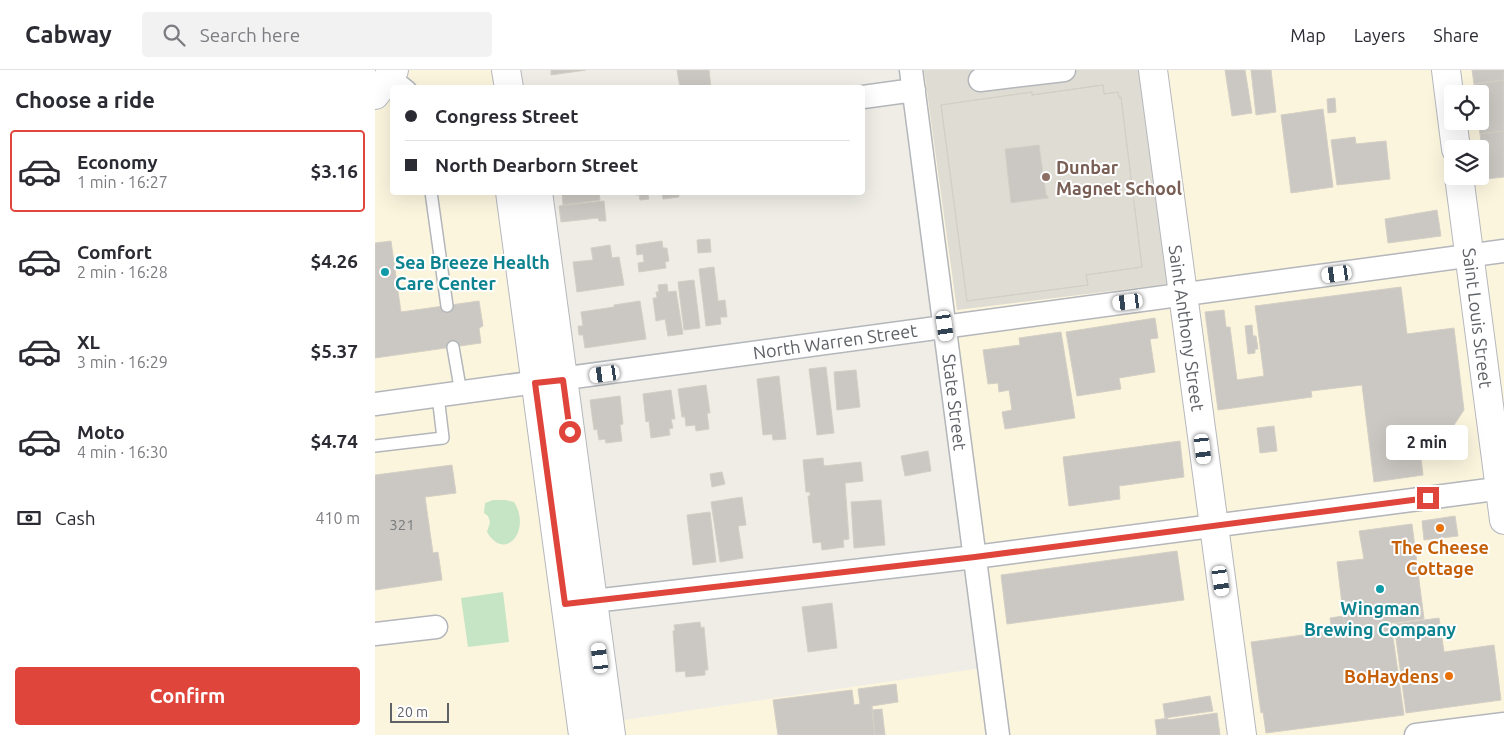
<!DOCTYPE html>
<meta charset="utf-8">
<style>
:root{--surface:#fff;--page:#f2f2f3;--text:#2b2b33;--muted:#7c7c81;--line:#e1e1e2;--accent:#e0453b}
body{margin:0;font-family:Ubuntu,sans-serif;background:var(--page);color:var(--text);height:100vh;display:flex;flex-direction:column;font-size:19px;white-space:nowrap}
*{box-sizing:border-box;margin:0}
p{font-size:16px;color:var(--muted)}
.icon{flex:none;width:28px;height:28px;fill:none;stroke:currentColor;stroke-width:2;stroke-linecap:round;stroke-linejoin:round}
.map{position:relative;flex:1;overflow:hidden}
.sheet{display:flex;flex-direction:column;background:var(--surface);width:375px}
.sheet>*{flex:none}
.guide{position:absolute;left:15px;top:15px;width:475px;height:110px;border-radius:5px;box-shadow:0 5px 20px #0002;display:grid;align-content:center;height:110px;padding:0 15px;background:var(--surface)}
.controls{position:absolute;left:1069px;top:15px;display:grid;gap:10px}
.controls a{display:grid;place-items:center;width:45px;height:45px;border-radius:5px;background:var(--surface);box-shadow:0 5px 20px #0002;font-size:25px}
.scale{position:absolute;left:15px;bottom:12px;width:59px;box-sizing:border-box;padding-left:5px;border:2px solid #5e6166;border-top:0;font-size:14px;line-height:18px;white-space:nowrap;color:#5e6166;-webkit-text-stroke:4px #fff;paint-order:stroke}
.end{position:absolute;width:22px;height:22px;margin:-11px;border:6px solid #e0453b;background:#fff;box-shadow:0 0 0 2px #fff}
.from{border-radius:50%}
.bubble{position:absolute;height:35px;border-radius:5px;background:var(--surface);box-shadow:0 5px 20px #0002;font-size:16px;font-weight:700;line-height:35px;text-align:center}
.car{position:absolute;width:15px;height:30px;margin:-15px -8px;border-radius:6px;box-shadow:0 0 4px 1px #0007;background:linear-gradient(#fff 24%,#345 0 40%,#fff 0 76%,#345 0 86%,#fff 0)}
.guide b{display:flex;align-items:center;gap:18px;height:48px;font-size:19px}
.guide b+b{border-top:1px solid var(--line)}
.guide i{width:12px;height:12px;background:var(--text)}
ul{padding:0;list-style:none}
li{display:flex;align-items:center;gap:15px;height:82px;margin:0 10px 8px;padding:0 5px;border:2px solid transparent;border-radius:5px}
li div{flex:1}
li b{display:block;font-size:19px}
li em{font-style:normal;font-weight:700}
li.current{border-color:var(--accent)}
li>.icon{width:45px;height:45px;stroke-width:1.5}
h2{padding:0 15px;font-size:22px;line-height:60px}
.pay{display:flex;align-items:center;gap:12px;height:55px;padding:0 15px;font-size:19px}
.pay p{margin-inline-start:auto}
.action{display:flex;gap:10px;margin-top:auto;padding:10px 15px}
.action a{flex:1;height:58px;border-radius:5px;background:var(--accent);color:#fff;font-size:20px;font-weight:700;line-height:58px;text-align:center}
header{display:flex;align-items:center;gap:30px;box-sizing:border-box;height:70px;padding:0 25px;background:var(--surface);border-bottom:1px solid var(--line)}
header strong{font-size:24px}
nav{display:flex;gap:28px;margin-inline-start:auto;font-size:18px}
.search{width:350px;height:45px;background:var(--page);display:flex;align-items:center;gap:12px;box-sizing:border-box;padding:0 18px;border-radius:5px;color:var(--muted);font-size:19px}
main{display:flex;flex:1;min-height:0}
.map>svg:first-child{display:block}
.commercial{fill:#fcf5de;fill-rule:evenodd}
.education{fill:#dfdcd4}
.green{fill:#c5e5c4}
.building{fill:#cbc8c3;stroke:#d4cfc5;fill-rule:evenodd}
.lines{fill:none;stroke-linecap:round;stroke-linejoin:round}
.lane-casing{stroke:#b3b6ba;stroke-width:14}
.street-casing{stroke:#b3b6ba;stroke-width:25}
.secondary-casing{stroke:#b5b8bd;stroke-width:30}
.lane{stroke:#fff;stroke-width:11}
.street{stroke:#fff;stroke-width:22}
.secondary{stroke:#fff;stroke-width:28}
.route{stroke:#e0453b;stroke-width:6}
.education-dot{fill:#8d6e63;stroke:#fff;stroke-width:2}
.culture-dot{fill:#0f9aa8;stroke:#fff;stroke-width:2}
.food-dot{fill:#e8710a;stroke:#fff;stroke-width:2}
.labels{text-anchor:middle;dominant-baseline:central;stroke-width:4;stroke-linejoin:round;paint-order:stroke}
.number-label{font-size:15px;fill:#797b7d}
.education-label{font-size:18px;font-weight:bold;fill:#785e54;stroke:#fff;text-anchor:start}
.culture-label{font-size:18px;font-weight:bold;fill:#0d838f;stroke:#fff;text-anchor:start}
.street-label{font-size:18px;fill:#5e6166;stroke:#fff}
.food-label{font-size:18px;font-weight:bold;fill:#c56008;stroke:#fff}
</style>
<header>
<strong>Cabway</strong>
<div class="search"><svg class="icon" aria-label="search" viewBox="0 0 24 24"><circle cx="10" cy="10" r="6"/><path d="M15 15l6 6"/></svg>Search here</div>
<nav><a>Map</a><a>Layers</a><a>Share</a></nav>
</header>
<main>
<section class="sheet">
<h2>Choose a ride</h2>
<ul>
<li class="current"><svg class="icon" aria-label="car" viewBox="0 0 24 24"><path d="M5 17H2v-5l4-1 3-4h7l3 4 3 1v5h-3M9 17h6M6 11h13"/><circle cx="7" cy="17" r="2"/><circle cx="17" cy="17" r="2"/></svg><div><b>Economy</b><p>1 min · 16:27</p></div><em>$3.16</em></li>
<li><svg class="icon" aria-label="car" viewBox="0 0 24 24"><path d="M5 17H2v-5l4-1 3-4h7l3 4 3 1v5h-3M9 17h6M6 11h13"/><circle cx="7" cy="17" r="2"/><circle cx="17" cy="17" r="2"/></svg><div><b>Comfort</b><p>2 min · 16:28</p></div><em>$4.26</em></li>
<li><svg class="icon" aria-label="car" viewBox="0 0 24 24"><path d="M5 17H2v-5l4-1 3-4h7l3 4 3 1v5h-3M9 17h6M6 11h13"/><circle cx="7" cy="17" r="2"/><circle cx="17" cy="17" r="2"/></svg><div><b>XL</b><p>3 min · 16:29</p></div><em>$5.37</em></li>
<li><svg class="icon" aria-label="car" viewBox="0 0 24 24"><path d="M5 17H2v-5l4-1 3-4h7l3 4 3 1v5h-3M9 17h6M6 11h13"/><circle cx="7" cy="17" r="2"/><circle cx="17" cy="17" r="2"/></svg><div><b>Moto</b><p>4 min · 16:30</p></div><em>$4.74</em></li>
</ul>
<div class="pay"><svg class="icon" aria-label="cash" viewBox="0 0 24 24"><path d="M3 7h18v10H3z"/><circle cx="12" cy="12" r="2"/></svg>Cash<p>410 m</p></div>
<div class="action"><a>Confirm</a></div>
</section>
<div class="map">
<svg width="1129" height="665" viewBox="0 0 1129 665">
<rect width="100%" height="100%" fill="#efede6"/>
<path class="commercial" d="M0 0H145L147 17 18 18V122L159 123 221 654 607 598 528 0H1129V665H0ZM1078 24H1105V51H1078ZM1078 79H1105V106H1078Z"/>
<path class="education" d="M549 0H764L793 214 582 240Z"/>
<path class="green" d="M118 430H130L139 432C157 460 130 493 112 462L115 452 113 446 109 443 110 433Z
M128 522 134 572 93 577 86 528Z"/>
<path class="building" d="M176 0H211L176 5Z
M302 0H334L336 18H305Z
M850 0H870L877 43 857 46Z
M876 0H896L901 42 881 45Z
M1097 0H1129V10L1099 14Z
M1129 10V61L1105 64 1103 51H1105V24H1100L1099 14Z
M728 15 729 24 743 22 744 28 746 27 767 197 711 205 713 215 592 231 566 35 657 22V25ZM664 75 671 125 673 126V128L636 133 630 79Z
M728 15 729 24 743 22 744 28 746 27 767 197 711 205 713 215 592 231 566 35 657 22V25Z
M960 28 961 42 953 43 952 29Z
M948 39 958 117 916 123 906 45Z
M1129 61V107L1111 109 1105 64Z
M980 67 981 74 1011 71 1015 109 962 115 956 70Z
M187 122H224L225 130 188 135Z
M261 122H277V123L273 124 274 129 265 130 264 125H261Z
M287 122H303L304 127 288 129Z
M229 131 231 151H224L223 148 186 152 184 136Z
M1062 140 1066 166 1013 173 1010 149Z
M335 169 336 182 323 183 322 170Z
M16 171 26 242 104 231 108 256 104 258 106 273 0 288V173Z
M287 171 288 178H292L294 191 290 192 291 198 264 202 263 193 269 192 268 184 262 185 261 175Z
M235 175 237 188 244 187 249 215 202 222 198 192 218 190 216 178Z
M339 197 343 231 350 230 352 247H345L346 254 331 256 324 199Z
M319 210 325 258 309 260 303 212Z
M292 214 293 222 301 221 308 264 293 266 290 249 281 251 278 228H282L281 222H284L283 215Z
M1026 217 1032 264 1079 258 1089 340 1075 361 1043 365 1048 405 999 412 987 315 936 321 937 327 843 340 830 242 849 240 851 257H855L862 310 889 306 880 236Z
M265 231 271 269 210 278 208 265H204L203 256H208L206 242 239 237V235Z
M780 248 783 268 775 269 780 302 744 308 746 319 702 326 691 262Z
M877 255 878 266H881L883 279H880V283L873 284 870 256Z
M686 262 700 348 630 359 627 342 637 340 634 320 624 322 623 313 613 314 608 280 645 275 644 268Z
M451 297 459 363 442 365 434 299Z
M481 300 485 337 462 340 459 302Z
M404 306 411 369 398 370 397 364 388 365 382 309Z
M331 315 335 343H332L334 359 321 361 320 355 311 356 310 347H307L303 319Z
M296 320 300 349H296L298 358 294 359 295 365 276 368 274 351 271 352 268 324Z
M245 326 248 354 245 355 247 371 231 373 230 369 224 370 222 359 219 360 215 330Z
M899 356 902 381 885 383 882 358Z
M805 371 809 407 744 416 745 429 694 436 688 387Z
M553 381 556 401 530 406 526 386Z
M448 388 449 396 486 392 488 411 470 413 474 469 468 470 469 477 447 480 446 472 438 473 433 426H435V422H431L428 390Z
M77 395 81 423 50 427 58 483 63 482 67 510 0 520V405Z
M347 402 350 414 337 417 335 404Z
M367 427 371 455 363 456 368 488 345 492 336 432Z
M506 430 510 475 479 478 476 432Z
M335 442 341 492 318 495 312 445Z
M1080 446 1083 466 1049 470 1047 451Z
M1037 454 1049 549 970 559 962 492 989 489 984 461Z
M802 481 809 530 632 554 626 505Z
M457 533 462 578 433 582 427 537Z
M968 546 970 559 1016 553 1029 645 891 663 888 642 886 643 876 572 957 561 955 548Z
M1064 548 1069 582 1119 575 1126 630 1031 643 1019 554Z
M325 552 326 558 329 557 333 600H330V605L311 607 310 601 301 602 298 561 300 560 299 555Z
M521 614 523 632 497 636 500 665H403L398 630 477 620 479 635 485 634 483 619Z
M835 626 838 641 790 648 788 634Z
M507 639 510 665H500L497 640Z
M842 643 845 665H782L780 650 793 648V650Z"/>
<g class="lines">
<g class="lane-casing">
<path id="lane" d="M17 3 35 18
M56 122 72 236
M78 277 86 323
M0 376 68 368 63 326"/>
</g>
<g class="street-casing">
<path id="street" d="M536 0 623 665
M605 10 689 0
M488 27 539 20
M0 334 1129 181
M201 533 600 487 1129 418
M0 564 61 557
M1041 665 1129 654"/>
</g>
<g class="secondary-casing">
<path id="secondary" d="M131 0 134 18
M778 0 867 665
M1071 0 1081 79
M0 25 19 0
M1084 106 1129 450
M135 122 208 665
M163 122 236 665"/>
</g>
<use href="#lane" class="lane"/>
<use href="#street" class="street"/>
<use href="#secondary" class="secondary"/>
</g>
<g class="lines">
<path class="route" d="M195 362 188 310 160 313 190 534 600 487 1053 428"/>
</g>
<circle class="education-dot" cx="671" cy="107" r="5"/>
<g class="culture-dot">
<circle cx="10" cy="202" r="5"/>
<circle cx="1005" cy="519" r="5"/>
</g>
<g class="food-dot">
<circle cx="1065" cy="458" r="5"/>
<circle cx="1074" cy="606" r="5"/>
</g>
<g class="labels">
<g class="number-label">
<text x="27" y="454">321</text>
</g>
<g class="education-label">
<text x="681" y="97">Dunbar<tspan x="681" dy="21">Magnet School</tspan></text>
</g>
<g class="culture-label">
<text x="20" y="192">Sea Breeze Health<tspan x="20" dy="21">Care Center</tspan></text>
<text x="1005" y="538" text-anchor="middle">Wingman<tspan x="1005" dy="21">Brewing Company</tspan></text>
</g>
<g class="street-label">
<text transform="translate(1103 248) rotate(83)">Saint Louis Street</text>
<text transform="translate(812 258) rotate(82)">Saint Anthony Street</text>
<text transform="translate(460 271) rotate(-8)">North Warren Street</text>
<text transform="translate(580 332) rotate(83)">State Street</text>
</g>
<g class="food-label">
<text x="1065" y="477">The Cheese<tspan x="1065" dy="21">Cottage</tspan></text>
<text x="1064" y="606" text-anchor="end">BoHaydens</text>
</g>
</g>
</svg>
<div class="controls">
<a><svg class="icon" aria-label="locate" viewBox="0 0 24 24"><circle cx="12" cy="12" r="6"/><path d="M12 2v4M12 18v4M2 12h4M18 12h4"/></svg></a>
<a><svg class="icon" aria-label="layers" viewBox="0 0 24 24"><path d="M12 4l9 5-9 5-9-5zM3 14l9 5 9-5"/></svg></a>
</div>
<div class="scale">20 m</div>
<i class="end from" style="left:195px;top:362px"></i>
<i class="end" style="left:1053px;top:428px"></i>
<div class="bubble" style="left:1011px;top:355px;width:82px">2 min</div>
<i class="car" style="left:962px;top:204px;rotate:262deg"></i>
<i class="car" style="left:753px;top:232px;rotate:263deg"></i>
<i class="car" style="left:570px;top:256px;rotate:172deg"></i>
<i class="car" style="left:230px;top:304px;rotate:262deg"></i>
<i class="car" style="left:828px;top:379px;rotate:173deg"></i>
<i class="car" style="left:846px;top:511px;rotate:172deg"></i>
<i class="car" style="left:225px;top:588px;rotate:353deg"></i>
<div class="guide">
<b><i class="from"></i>Congress Street</b>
<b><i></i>North Dearborn Street</b>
</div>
</div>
</main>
